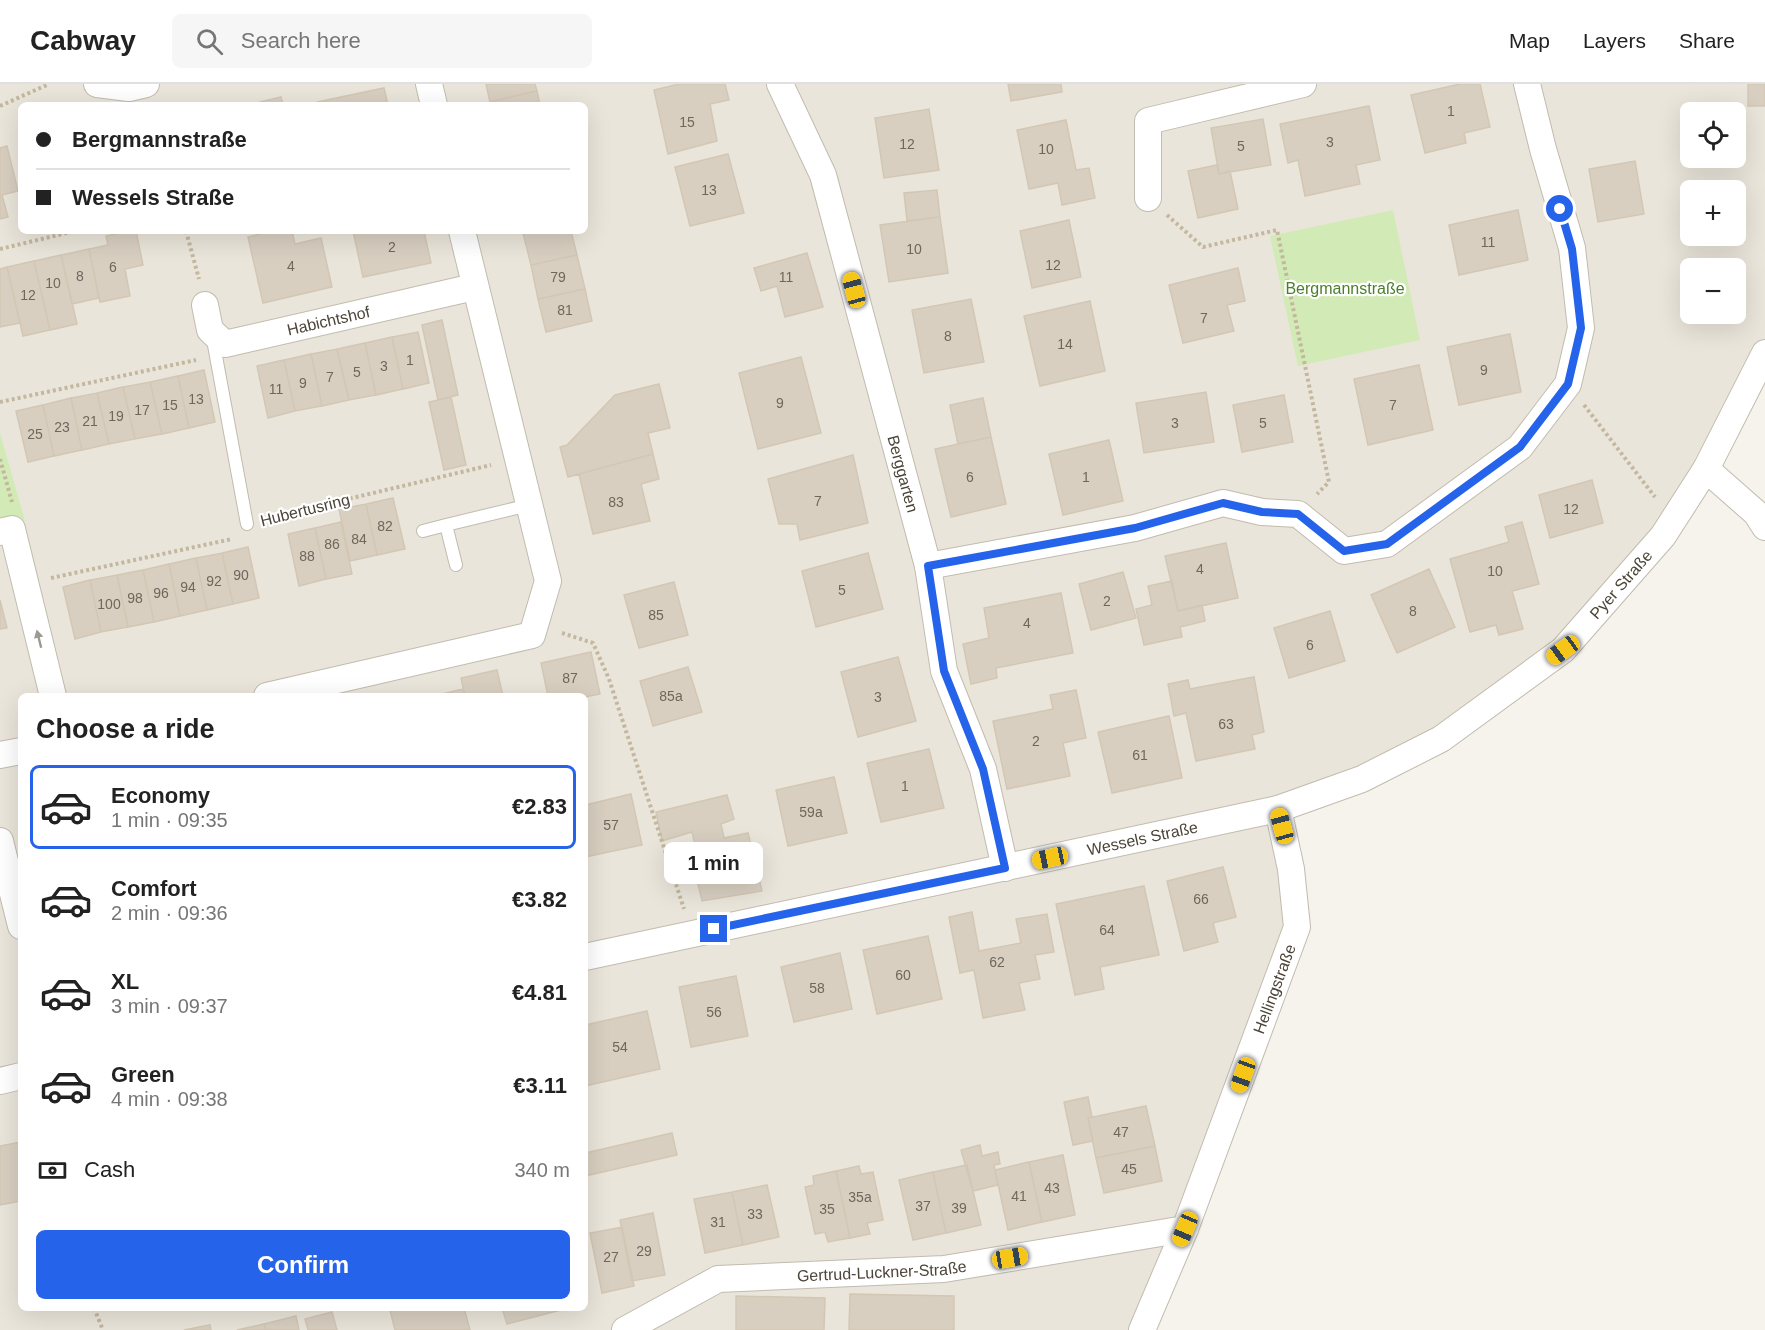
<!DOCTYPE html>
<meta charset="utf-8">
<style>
:root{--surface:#fff;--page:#f6f6f6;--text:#222;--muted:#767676;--line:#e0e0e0;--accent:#2563eb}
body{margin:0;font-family:Arial,sans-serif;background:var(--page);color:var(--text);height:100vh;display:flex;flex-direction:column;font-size:22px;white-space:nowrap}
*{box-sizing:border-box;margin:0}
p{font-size:20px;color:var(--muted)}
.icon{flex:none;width:33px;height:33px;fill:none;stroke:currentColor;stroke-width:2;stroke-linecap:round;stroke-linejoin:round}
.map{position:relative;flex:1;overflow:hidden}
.details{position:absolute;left:18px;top:609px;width:570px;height:618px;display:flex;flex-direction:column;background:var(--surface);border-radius:9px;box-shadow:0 6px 24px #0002}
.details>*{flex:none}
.top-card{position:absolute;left:18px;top:18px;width:570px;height:132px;border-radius:9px;box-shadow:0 6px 24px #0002;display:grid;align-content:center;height:132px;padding:0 18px;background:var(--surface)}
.controls{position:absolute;left:1680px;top:18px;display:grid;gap:12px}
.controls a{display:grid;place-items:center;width:66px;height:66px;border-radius:9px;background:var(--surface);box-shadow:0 6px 24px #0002;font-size:30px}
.end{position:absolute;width:27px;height:27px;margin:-14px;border:8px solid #2563eb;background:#fff;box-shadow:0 0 0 3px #fff}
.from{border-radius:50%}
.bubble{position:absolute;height:42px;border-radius:9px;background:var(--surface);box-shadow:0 6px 24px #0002;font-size:20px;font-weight:800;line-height:42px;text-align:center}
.car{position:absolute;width:18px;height:36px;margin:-18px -9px;border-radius:8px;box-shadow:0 0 4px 2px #0007;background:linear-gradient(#f5c518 24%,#345 0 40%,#f5c518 0 76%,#345 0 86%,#f5c518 0)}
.top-card b{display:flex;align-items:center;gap:21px;height:57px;font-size:22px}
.top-card b+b{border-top:2px solid var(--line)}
.top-card i{width:15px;height:15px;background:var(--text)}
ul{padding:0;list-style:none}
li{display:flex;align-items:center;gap:18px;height:84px;margin:0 12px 9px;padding:0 6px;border:3px solid transparent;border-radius:9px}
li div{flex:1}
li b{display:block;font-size:22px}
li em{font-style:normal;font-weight:800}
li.selected{border-color:var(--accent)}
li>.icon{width:54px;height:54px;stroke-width:1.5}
h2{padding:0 18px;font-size:27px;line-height:72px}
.pay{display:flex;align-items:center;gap:15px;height:66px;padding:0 18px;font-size:22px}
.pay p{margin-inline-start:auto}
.cta{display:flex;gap:12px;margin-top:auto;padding:12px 18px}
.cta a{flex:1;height:69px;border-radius:9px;background:var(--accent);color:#fff;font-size:24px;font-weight:800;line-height:69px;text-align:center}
header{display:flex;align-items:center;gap:36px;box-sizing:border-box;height:84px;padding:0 30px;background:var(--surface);border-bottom:2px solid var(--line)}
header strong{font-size:28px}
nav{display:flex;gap:33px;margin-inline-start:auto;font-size:21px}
.search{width:420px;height:54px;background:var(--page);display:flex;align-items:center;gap:15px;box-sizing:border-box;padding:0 21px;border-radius:9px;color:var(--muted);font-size:22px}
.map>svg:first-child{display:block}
.residential{fill:#eae5da;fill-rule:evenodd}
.green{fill:#d2eab5}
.building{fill:#d8cfc1;stroke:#d3c7b4;stroke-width:1.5}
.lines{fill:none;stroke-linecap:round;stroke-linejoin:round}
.service-casing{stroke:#c2bbae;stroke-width:14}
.minor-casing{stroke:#c2bbae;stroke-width:28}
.path{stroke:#c4b79f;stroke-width:4;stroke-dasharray:3 3;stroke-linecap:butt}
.service{stroke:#fff;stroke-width:12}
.minor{stroke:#fff;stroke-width:26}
.oneway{fill:#9c9892}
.route{stroke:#2563eb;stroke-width:8}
.labels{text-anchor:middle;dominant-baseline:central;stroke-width:4.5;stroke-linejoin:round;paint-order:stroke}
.number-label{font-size:14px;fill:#6e675b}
.park-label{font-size:16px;fill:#4a7f2a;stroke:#fff}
.street-label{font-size:16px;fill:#4b4439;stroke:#fff}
</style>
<header>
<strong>Cabway</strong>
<div class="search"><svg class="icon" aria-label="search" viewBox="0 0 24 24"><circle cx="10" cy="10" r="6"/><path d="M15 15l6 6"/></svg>Search here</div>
<nav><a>Map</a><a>Layers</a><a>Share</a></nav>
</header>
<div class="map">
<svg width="1765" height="1246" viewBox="0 0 1765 1246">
<rect width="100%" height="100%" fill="#f6f3ec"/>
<path class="residential" d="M0 0H1765V269L1706 385 1563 566 1441 655 1278 725 1297 843 1142 1246H0ZM21 21H585V147H21ZM1690 28H1736V74H1690ZM1690 106H1736V152H1690ZM1690 184H1736V230H1690ZM21 612H585V1224H21Z"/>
<path class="green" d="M1393 126 1420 256 1298 282 1270 152Z
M0 349 25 437 0 443Z"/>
<path class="building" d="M486 0H535L537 7 490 18Z
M679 0H725L729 16 710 20 717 57 668 70 654 6Z
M1008 0H1061L1062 8 1011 17Z
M1460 0H1480L1490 43 1464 49 1466 59 1425 69 1411 11Z
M1748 0H1765V22H1748Z
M384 4 388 21H318L317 18Z
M537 7 540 21H491L490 18Z
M281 13 283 21H248Z
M1369 22 1380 76 1356 81 1360 100 1305 112 1298 76 1288 79 1280 40Z
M929 25 939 86 884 94 875 34Z
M1263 35 1271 81 1219 90 1211 44Z
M1066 36 1076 86 1089 84 1095 114 1062 121 1058 99 1029 105 1017 46Z
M7 62 18 107 2 111 8 133 0 135V64Z
M728 70 744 129 690 142 675 83Z
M1635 77 1644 130 1598 138 1589 85Z
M1217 81 1219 90 1230 87 1238 125 1198 134 1188 87Z
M937 106 940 133 907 137 904 109Z
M1518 126 1528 176 1459 191 1449 141Z
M940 133 948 189 889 198 880 141Z
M1069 136 1081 193 1032 204 1020 147Z
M129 147H136L143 181 125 185 130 212 100 218 89 165 108 161 106 152Z
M272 147H292L295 160 321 154 332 203 263 219 248 153Z
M353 147H424L431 179 363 193Z
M530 147H571L577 171 531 181 523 149Z
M89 165 99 214 72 220 61 171Z
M807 169 823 223 785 233 777 202 761 207 754 184Z
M61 171 77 240 50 246 34 177Z
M577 171 585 205 538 215 531 181Z
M34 177 50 246 23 252 7 183Z
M7 183 20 239 0 243V185Z
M1238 184 1245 217 1227 221 1234 247 1183 259 1169 201Z
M585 205 592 237 546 248 538 215Z
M971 215 984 278 924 289 912 226Z
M1090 217 1105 287 1040 302 1024 232Z
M442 236 458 311 438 316 422 241Z
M418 248 429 299 403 305 392 253Z
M1510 250 1521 308 1459 321 1447 263Z
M392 253 403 305 376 311 365 259Z
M365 259 376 311 349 316 337 265Z
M337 265 349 316 322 322 311 270Z
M311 270 322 322 295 327 284 276Z
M801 273 821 349 758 365 739 289Z
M284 276 295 327 268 334 257 282Z
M1419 281 1433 346 1368 361 1354 295Z
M204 286 215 338 189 344 178 292Z
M178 292 189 344 162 350 150 298Z
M150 298 162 350 135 355 123 303Z
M659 300 670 344 648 349 653 370 568 393 560 363 567 361 615 311Z
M123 303 135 355 109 360 97 309Z
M1206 308 1214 358 1144 369 1136 319Z
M97 309 109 360 82 366 71 314Z
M1284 311 1293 358 1242 368 1233 321Z
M451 313 466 381 444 386 429 318Z
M71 314 82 366 54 372 43 321Z
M983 314 991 353 958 360 950 321Z
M43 321 54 372 28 378 16 327Z
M991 353 1006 420 951 433 935 365Z
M1109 356 1123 417 1063 431 1049 370Z
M653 370 659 395 641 400 650 437 593 450 579 390Z
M853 371 868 439 800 456 797 440H779L768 395Z
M1592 396 1603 439 1550 454 1539 411Z
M393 414 405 465 377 471 366 420Z
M366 420 377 471 350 477 339 425Z
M341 438 352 490 326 495 315 444Z
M1522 438 1539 500 1512 507 1523 545 1499 551 1496 541 1470 548 1450 475 1509 458 1505 443Z
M315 444 326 495 299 502 288 450Z
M1226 459 1238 514 1178 527 1165 472Z
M248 463 259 514 233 520 222 469Z
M222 469 233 520 207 526 196 474Z
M868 469 883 525 816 543 802 487Z
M196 474 207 526 180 532 169 480Z
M169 480 180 532 154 538 143 486Z
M1429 485 1455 543 1397 569 1371 511Z
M143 486 154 538 128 543 117 491Z
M1123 488 1136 534 1091 546 1079 500Z
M117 491 128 543 101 548 90 496Z
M90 496 101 548 75 555 63 503Z
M1172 497 1178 527 1202 521 1205 537 1180 543 1182 553 1144 561 1136 525 1152 521 1148 502Z
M674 498 688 551 639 564 624 511Z
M1061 509 1073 569 996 584 997 594 971 600 963 560 989 554 984 524Z
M0 516 7 544 0 545Z
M1330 527 1345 577 1289 594 1274 544Z
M591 568 600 610 585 613 548 612 541 579Z
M898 573 916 637 858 653 841 588Z
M688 583 702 628 653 642 640 597Z
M497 586 503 612H465L461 594Z
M1254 593 1264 648 1252 651 1255 665 1196 677 1186 629 1174 632 1168 600 1188 596 1190 605Z
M463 605 465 612H434Z
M1076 606 1086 654 1063 659 1070 692 1007 705 993 637 1053 625 1050 611Z
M1169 632 1182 694 1112 709 1098 648Z
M929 665 944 724 881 738 867 679Z
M834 693 847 749 788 762 776 706Z
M631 710 642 761 585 773V721Z
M727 711 734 735 721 740 724 754 748 749 762 807 702 817 690 766 696 765 692 748 662 757 656 728Z
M1223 783 1236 833 1213 839 1218 858 1184 867 1167 797Z
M1144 802 1159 871 1100 883 1104 905 1075 911 1056 820Z
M972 828 979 867 1021 859 1016 835 1047 830 1054 868 1035 871 1040 895 1019 899 1025 926 983 934 974 886 960 889 949 833Z
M928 852 942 915 877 930 863 866Z
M840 869 852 925 794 938 781 883Z
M736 892 748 952 691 963 679 903Z
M647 927 660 985 585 1002V941Z
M1088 1013 1092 1033 1088 1034 1093 1057 1073 1061 1064 1018Z
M1146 1022 1155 1062 1096 1074 1088 1034Z
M672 1049 677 1071 585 1092V1069Z
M21 1058V1117L0 1121V1062Z
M980 1061 982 1072 998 1068 1000 1080 994 1081 998 1101 973 1107 961 1066Z
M1155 1062 1162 1097 1104 1109 1096 1074Z
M1063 1071 1075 1131 1042 1138 1029 1078Z
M1029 1078 1042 1138 1008 1146 995 1086Z
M967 1081 981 1141 946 1149 933 1088Z
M859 1082 861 1090 873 1088 883 1136 867 1139 870 1150 850 1154 836 1087Z
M836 1087 850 1154 828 1158 825 1148 815 1150 805 1103 814 1101 813 1092Z
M933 1088 946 1149 913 1156 899 1096Z
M767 1101 779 1153 743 1161 732 1108Z
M732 1108 743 1161 705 1169 694 1115Z
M653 1129 665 1191 632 1197 620 1136Z
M622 1143 634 1202 602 1209 590 1149Z
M850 1210 954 1212V1246H849Z
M736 1212 825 1214 824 1246H736Z
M398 1224H464L470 1246H395L390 1226Z
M502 1224H560L561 1226 507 1240Z
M332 1228 337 1246H308L305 1235Z
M296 1232 299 1246H266L264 1240Z
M264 1240 266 1246H237Z
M210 1241 211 1246H184Z"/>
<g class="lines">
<g class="service-casing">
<path id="service" d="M213 256 247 440
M423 447 446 441
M456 481 446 441 529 421"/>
</g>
<g class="minor-casing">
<g id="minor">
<path d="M97 0 129 4 146 0"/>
<path d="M429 0 434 21"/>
<path id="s1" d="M780 0 823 91 928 482 944 587 983 685 1005 784"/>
<path d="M1148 114V37L1303 0"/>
<path id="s2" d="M205 221 210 246 225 260 474 203"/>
<path d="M1706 385 1756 429 1765 443"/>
<path d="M0 448 12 445 53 612"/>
<path d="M928 482 1135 444 1223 419 1262 428 1298 430 1344 467 1387 460 1520 363 1568 300 1581 244 1572 164 1543 65 1527 0"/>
<path d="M267 612 532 551 548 497 462 147"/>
<path d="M0 671 21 667"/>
<path d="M0 757 21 842"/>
<path id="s3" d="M585 873 1278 725 1362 695 1441 655 1563 566 1663 452 1706 385 1765 269"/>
<path d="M0 997 21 992"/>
<path id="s4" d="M625 1246 718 1195 944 1185 1185 1145"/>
<path id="s5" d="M1142 1246 1185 1145 1297 843 1291 785 1278 725"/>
</g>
</g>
<path class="path" d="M0 22 49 0
M1167 131 1203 163 1277 146 1329 398 1317 410
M186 147 199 195
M0 165 75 147
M0 318 196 276
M1584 321 1655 413
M0 375 12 418
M268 434 491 381
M51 494 232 455
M562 549 593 559 609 595 684 825
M94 1224 103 1246"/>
<use href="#service" class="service"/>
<use href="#minor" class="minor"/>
</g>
<defs><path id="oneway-solid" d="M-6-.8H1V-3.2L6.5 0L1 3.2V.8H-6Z" transform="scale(1.5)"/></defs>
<use class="oneway" href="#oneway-solid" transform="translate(39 555) rotate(-104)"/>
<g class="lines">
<path class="route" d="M714 845 1005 784 983 685 944 587 928 482 1135 444 1223 419 1262 428 1298 430 1344 467 1387 460 1520 363 1568 300 1581 244 1572 165 1560 125"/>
</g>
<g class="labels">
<g class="number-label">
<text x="1451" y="27">1</text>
<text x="687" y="38">15</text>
<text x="1330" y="58">3</text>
<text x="907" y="60">12</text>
<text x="1241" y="62">5</text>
<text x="1046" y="65">10</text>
<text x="709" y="106">13</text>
<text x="1488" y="158">11</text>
<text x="392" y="163">2</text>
<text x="914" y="165">10</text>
<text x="1053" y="181">12</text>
<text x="291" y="182">4</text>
<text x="113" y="183">6</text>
<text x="80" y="192">8</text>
<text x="558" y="193">79</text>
<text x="786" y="193">11</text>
<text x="53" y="199">10</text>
<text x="28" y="211">12</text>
<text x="565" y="226">81</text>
<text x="1204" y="234">7</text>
<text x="948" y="252">8</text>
<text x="1065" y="260">14</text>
<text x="410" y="276">1</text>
<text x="384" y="282">3</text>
<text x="1484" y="286">9</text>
<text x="357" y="288">5</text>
<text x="330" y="293">7</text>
<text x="303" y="299">9</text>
<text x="276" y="305">11</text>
<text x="196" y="315">13</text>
<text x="780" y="319">9</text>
<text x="170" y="321">15</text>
<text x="1393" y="321">7</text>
<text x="142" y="326">17</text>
<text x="116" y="332">19</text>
<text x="90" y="337">21</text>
<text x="1175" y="339">3</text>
<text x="1263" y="339">5</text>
<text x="62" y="343">23</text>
<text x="35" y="350">25</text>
<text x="970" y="393">6</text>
<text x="1086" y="393">1</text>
<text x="818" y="417">7</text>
<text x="616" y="418">83</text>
<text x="1571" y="425">12</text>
<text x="385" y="442">82</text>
<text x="359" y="455">84</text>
<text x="332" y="460">86</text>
<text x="307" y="472">88</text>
<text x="1200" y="485">4</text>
<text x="1495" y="487">10</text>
<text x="241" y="491">90</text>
<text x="214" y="497">92</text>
<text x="188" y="503">94</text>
<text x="842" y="506">5</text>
<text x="161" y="509">96</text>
<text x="135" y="514">98</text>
<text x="1107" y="517">2</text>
<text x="109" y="520">100</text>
<text x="1413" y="527">8</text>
<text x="656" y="531">85</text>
<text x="1027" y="539">4</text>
<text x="1310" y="561">6</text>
<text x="570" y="594">87</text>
<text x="671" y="612">85a</text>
<text x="878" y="613">3</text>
<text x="1226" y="640">63</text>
<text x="1036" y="657">2</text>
<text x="1140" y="671">61</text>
<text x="905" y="702">1</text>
<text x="811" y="728">59a</text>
<text x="611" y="741">57</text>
<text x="1201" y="815">66</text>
<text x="1107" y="846">64</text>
<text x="997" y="878">62</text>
<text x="903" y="891">60</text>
<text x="817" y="904">58</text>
<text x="714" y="928">56</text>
<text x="620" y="963">54</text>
<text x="1121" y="1048">47</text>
<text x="1129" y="1085">45</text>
<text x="1052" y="1104">43</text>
<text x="1019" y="1112">41</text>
<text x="860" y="1113">35a</text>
<text x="923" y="1122">37</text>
<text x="959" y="1124">39</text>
<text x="827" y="1125">35</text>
<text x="755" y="1130">33</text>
<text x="718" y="1138">31</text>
<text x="644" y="1167">29</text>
<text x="611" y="1173">27</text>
</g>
<g class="park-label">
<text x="1345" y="204">Bergmannstraße</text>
</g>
<g class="street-label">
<text stroke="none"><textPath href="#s2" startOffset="152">Habichtshof</textPath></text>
<text stroke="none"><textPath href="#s1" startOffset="410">Berggarten</textPath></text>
<text transform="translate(305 426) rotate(-14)">Hubertusring</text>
<text stroke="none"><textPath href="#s3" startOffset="1125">Pyer Straße</textPath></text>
<text stroke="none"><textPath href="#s3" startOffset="570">Wessels Straße</textPath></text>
<text stroke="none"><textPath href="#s5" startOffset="366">Hellingstraße</textPath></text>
<text stroke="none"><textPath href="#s4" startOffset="270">Gertrud-Luckner-Straße</textPath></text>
</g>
</g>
</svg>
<div class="controls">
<a><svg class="icon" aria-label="locate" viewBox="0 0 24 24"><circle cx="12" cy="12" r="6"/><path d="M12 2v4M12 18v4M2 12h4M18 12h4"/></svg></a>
<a>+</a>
<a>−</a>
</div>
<i class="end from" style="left:1560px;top:125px"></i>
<i class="end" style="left:714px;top:845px"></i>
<div class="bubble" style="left:664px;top:758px;width:99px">1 min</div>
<i class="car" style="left:854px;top:206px;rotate:345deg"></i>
<i class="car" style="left:1563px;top:566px;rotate:234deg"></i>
<i class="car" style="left:1282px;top:742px;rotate:345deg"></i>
<i class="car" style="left:1050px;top:774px;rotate:258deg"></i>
<i class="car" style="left:1243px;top:991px;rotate:200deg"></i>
<i class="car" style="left:1185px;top:1145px;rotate:203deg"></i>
<i class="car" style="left:1010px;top:1174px;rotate:80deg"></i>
<div class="top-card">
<b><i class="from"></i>Bergmannstraße</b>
<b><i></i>Wessels Straße</b>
</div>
<section class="details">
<h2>Choose a ride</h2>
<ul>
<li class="selected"><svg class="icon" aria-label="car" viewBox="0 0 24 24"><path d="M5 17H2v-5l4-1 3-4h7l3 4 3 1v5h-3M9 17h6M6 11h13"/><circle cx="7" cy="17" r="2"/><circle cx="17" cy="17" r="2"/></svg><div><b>Economy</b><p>1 min · 09:35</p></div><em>€2.83</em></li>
<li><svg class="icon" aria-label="car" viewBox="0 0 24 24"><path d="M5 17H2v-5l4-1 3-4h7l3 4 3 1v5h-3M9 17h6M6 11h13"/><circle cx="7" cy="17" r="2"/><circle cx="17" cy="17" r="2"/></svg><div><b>Comfort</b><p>2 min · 09:36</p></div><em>€3.82</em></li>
<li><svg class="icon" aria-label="car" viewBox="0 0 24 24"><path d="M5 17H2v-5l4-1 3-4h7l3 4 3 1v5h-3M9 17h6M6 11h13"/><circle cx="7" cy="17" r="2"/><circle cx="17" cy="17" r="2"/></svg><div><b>XL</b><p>3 min · 09:37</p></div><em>€4.81</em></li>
<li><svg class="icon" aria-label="car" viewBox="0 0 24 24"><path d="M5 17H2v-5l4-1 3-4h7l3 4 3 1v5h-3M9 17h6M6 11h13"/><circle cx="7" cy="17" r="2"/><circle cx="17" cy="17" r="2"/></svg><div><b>Green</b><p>4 min · 09:38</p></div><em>€3.11</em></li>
</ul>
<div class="pay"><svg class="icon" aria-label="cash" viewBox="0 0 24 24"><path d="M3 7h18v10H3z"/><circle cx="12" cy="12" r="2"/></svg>Cash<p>340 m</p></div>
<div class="cta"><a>Confirm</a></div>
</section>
</div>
